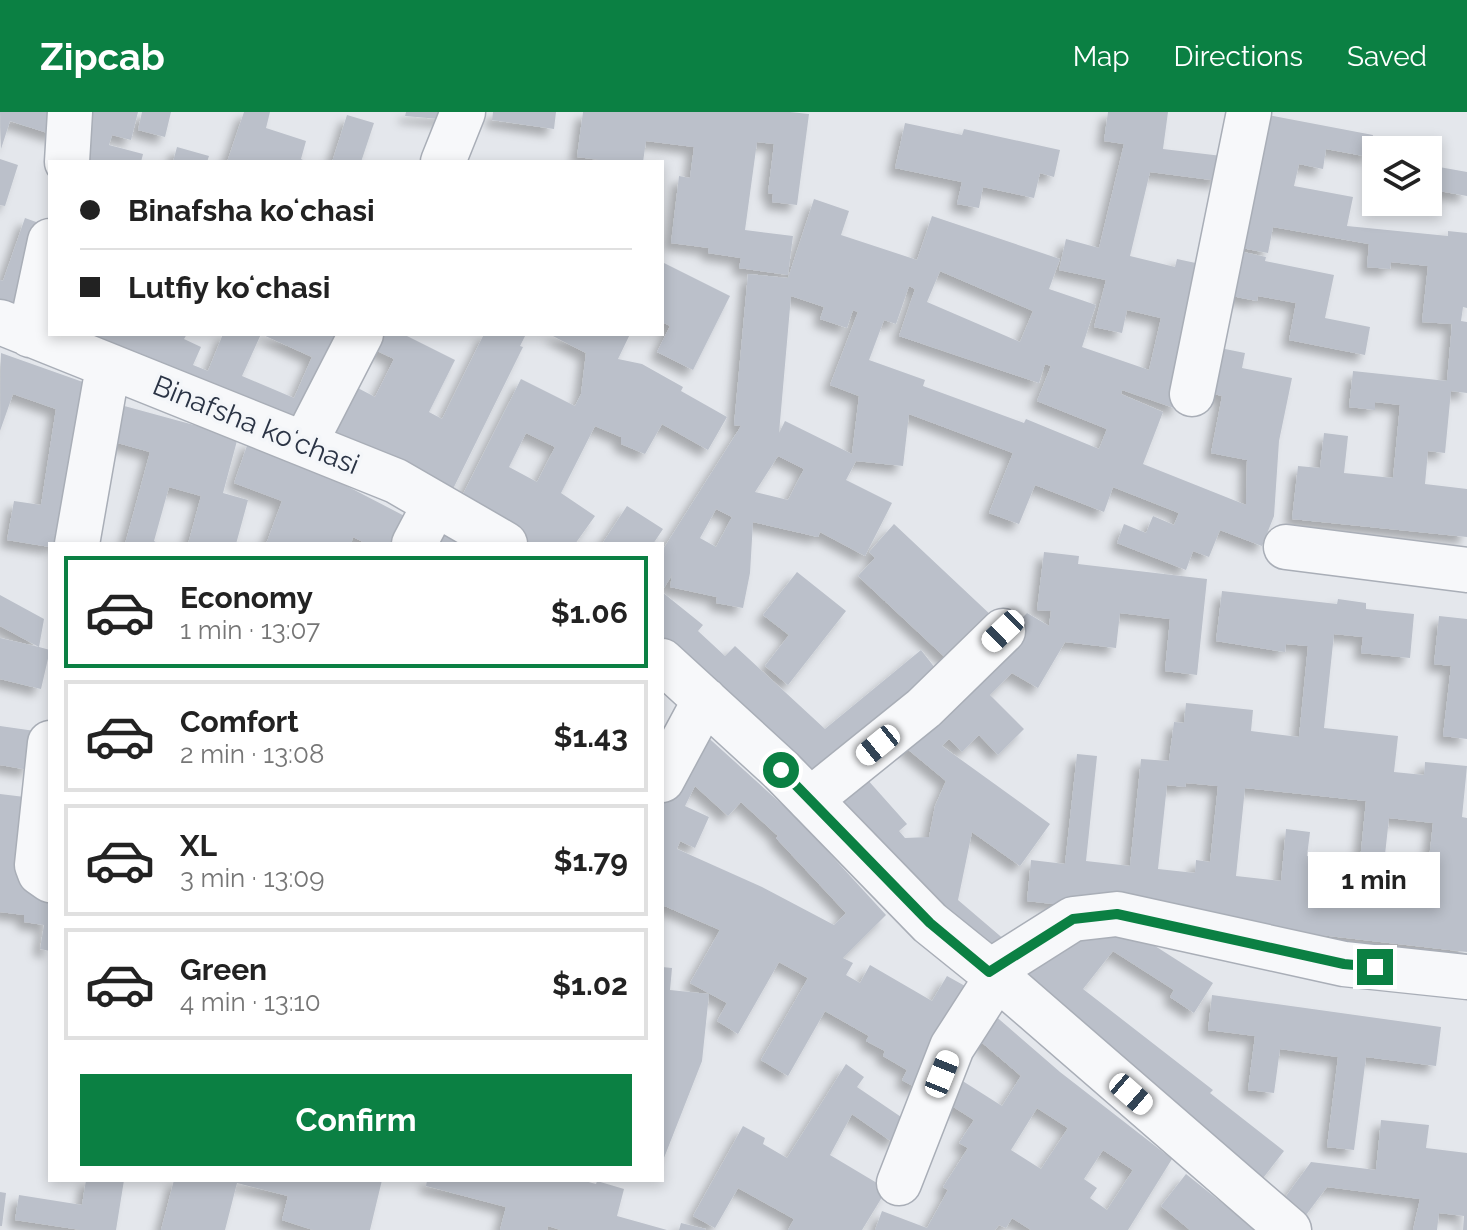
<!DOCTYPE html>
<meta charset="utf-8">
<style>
:root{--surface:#fff;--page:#f2f2f2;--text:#222;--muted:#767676;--line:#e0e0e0;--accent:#0b8043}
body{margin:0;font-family:Raleway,sans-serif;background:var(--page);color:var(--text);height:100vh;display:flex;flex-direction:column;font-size:30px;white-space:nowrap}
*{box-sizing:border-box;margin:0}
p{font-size:26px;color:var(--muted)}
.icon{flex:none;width:44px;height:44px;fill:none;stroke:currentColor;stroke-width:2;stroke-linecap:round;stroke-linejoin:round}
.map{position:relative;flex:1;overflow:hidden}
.drawer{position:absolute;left:48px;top:430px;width:616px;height:640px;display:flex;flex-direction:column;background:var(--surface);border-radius:0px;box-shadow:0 4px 12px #0003}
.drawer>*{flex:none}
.top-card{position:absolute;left:48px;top:48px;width:616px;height:176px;border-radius:0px;box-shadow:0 4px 12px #0003;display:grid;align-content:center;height:176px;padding:0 32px;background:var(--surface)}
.fabs{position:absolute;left:1362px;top:24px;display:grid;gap:16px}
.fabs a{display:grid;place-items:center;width:80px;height:80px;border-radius:0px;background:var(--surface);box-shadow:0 4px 12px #0003;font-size:40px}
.end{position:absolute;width:36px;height:36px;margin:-18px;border:10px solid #0b8043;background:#fff;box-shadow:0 0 0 4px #fff}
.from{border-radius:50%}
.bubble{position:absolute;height:56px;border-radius:0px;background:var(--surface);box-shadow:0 4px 12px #0003;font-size:26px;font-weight:700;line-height:56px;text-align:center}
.car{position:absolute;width:24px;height:48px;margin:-24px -12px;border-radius:10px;box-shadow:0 0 6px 2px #0007;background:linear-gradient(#fff 24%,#345 0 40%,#fff 0 76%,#345 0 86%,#fff 0)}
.top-card b{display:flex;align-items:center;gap:28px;height:76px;font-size:30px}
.top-card b+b{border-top:2px solid var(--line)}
.top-card i{width:20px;height:20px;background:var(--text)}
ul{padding:14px 0 0;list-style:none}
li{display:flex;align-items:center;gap:24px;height:112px;margin:0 16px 12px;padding:0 16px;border:4px solid var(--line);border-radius:0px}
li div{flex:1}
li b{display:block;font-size:30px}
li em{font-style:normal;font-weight:700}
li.selected{border-color:var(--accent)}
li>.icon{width:72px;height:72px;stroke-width:1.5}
.action{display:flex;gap:16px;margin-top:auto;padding:16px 32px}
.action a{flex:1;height:92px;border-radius:0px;background:var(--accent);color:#fff;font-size:32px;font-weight:700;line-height:92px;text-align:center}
header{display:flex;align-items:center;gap:48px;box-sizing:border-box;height:112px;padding:0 40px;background:var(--accent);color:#fff}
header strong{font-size:38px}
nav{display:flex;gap:44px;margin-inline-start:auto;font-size:28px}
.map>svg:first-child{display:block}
.building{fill:#bbc0ca;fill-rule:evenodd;filter:url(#shadow)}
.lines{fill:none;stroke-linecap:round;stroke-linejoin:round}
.minor-casing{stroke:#a9aeb7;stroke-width:47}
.minor{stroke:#f7f8fa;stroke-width:44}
.route{stroke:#0b8043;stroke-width:10}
.labels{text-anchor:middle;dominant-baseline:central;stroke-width:7;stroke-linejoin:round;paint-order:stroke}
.street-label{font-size:28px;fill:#2b3445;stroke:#f4f6f9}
</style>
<header>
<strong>Zipcab</strong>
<nav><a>Map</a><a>Directions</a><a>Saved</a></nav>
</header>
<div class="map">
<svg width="1467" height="1118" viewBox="0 0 1467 1118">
<defs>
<filter id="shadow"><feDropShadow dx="-7" dy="7" stdDeviation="4" flood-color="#0004"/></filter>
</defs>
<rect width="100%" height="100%" fill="#e4e7ec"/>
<path class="building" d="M0 0H64L57 24 10 9 1 37Z
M87 0H138L131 28 112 23 109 33 143 42 141 50H74Z
M142 0H171L165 25 138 18Z
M244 0H270L266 16 306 29 301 47 307 50H227Z
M406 0H451L450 8 405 4Z
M493 0H556L554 17 492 8Z
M583 0H790L809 2 797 93 772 90 773 82 768 81 774 32 757 30 745 118 793 124 788 163 739 156 741 146 708 141 709 136 671 131 679 64 690 66 694 35 646 29 643 50H616L577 45Z
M1108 0H1168L1163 37 1222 44 1219 69 1150 60 1130 144 1175 155 1177 147 1205 153 1177 297 1122 278 1121 282 1163 300 1143 352 1246 393 1247 348 1211 341 1222 284 1201 279 1210 234 1245 241 1242 256 1292 266 1279 329 1274 404 1262 434 1220 418 1209 445 1193 439 1186 458 1117 431 1124 412 1146 421 1153 404 1174 413 1179 401 1113 375 1104 400 1035 373 1019 412 989 401 1013 341 909 302 903 354 856 349 846 368 892 391 865 444 820 420 818 425 753 410 750 461 743 496 716 491 717 485 670 475 672 463 662 479V439L741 314 734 313 748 162 788 166 814 87 849 99 841 123 917 148 932 104 1060 147 1049 177 1096 193 1082 235 1149 258 1161 206 1127 198 1122 221 1094 215 1106 168 1059 158 1066 127 1099 136 1124 32 1104 29ZM940 159 1033 199 1020 230 927 190ZM909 174 915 177 899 224 1039 271 1045 252 1051 254 1037 289 1107 317 1099 337 1026 307 1024 311 923 274 925 268 869 248 884 208 896 212ZM791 184 824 195 820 207 847 216 853 198 858 200 830 273 859 284 852 342 785 309 779 321ZM778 344 804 357 788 388 755 380ZM716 397 732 405 716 435 700 426Z
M347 3 374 11 361 50H332Z
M1268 3 1373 23 1369 45 1326 37 1323 57 1299 52 1294 74 1353 85 1347 114 1448 124V119L1467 121V196L1463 195 1461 209 1467 210V281L1451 279 1445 341 1428 339 1425 372 1467 377V425L1292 407 1298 354 1320 356 1324 321 1348 324 1344 361 1393 366 1400 293 1375 290V298L1349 295 1353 259 1447 269 1452 212 1422 210 1428 154 1391 150 1390 157 1367 155 1369 132 1273 115 1268 141 1231 134Z
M905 11 962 23 964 17 1060 38 1054 65 1040 61 1034 86 983 75 979 96 957 92 962 70 895 56Z
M177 35 209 44 207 50H173Z
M0 47 18 53 5 94 0 93Z
M1428 53 1467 60V84L1428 77Z
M25 106 50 115 18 207 0 201V168L3 169Z
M1230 137 1266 145 1265 149 1334 163 1325 206 1370 215 1365 243 1289 228 1296 191 1258 184 1257 189 1221 182Z
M662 150 730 184 693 258 657 240 670 214 662 210Z
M52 222H187L184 227 201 235 193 253 208 259 223 222H345L301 323ZM261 222 312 245 294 286 242 264Z
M373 222H403L455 248 429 300 442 307 484 222H526L520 234 523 235 451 381 328 321 352 273 375 285 394 247 367 234Z
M549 222H630L618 247 642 252 683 275 681 279 727 305 708 338 662 312 645 342 621 332V325L595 314 561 381 595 404 575 432H532L513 418 459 390 521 267 575 294 581 282 586 241ZM526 321 555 335 537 370 509 355Z
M1 241 97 275 69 432H50V435L7 428 14 389 41 393 56 297 13 282 0 319Z
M117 292 238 325 223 381 248 388 236 432H188L201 384 169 375 154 429 159 432H125L150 340 107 328Z
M249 328 337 369 418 411 406 432H367L353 425 351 432H266L282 389 234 371Z
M627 394 663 417 653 432H602Z
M894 412 993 505 950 550 858 464 875 446 869 440Z
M436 413 468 432H425Z
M1044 440 1079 444 1078 452 1207 467 1197 563 1165 559 1170 507 1120 501 1116 536 1065 530 1038 576 1012 561 990 583 1024 617 998 643 979 623 962 640 949 627 942 634 1050 712 1020 754 972 720 958 788 1006 829 986 851 915 789 920 768 894 769 823 688 858 657 907 712 899 719 905 726 929 725 935 694 946 669 899 630 1027 501 1049 514 1051 499 1037 498Z
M797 460 846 499 788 573 765 554 789 523 763 503Z
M1222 479 1337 492 1338 487 1366 491V497L1414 502 1410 546 1361 541 1363 525 1334 522 1324 616 1398 624 1394 660 1424 663 1425 650 1467 654 1462 705 1467 706V840L1027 789 1031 748 1065 752 1077 642 1097 644 1086 749 1130 754 1141 647 1169 649 1174 610 1184 611 1186 591 1253 598 1251 619 1299 625 1308 534 1286 532 1285 540 1216 529ZM1186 671 1218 674 1210 750 1196 748 1195 761 1158 757 1167 673 1185 675ZM1245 676 1366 689 1360 749 1307 744 1310 720 1286 717 1281 769 1236 764ZM1389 706 1433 711 1425 784 1381 779Z
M662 480 703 513 698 519 725 544 735 534 825 617 921 538 939 561 807 669 662 536Z
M0 483 44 507 39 535 50 538 41 577 0 567V526L39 535 0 514Z
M1439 504 1467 507V627L1443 624 1451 554 1434 552Z
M0 614 35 619 29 658 0 653Z
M702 620 797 706 886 803 843 846 853 851 846 863 860 871 870 853 932 889 947 864 974 879 918 977 902 968 907 958 883 944 885 939 866 929 869 924 825 899 788 964 761 948 808 866 779 850 738 922 717 909 727 891 690 871 720 818 662 793V695ZM695 674 728 704 741 690 778 724 776 726 846 801 834 813 762 775 677 737 680 729 695 736 709 705 685 694Z
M0 682 33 686 50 773V839L40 837 44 813 24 810V803L0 800Z
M1093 815 1130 818 1213 871 1194 901 1170 885 1174 878 1113 839 1083 877 1213 978 1210 981 1284 1039 1260 1070 999 865Z
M662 855 672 856 670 878 709 882 702 949 662 1051Z
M1212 883 1441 915 1436 954 1366 945 1354 1038 1327 1035 1338 945 1280 937 1274 981 1248 978 1255 924 1208 918Z
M985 895 1060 960 1172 1047 1128 1118H1031L1012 1106 1006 1116 999 1113 995 1118H875L882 1099 927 1116 948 1078 943 1075 968 1036 959 1031 974 1008 936 984 950 961 1002 994 1021 964 966 917ZM1037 996 1068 1016 1041 1057 1011 1038ZM1103 1038 1133 1058 1107 1098 1090 1086 1097 1076 1084 1067Z
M846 952 864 965 857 975 907 1009 892 1030 852 1002 830 1043 887 1077 862 1118H788L794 1107 738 1076 715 1116 693 1104 743 1014 765 1026 763 1032 787 1046Z
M1381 1008 1429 1013 1426 1036 1467 1041V1118H1463L1464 1104 1439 1101 1437 1118H1413L1420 1087 1327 1075 1303 1107 1281 1091 1311 1050 1376 1058Z
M1186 1062 1241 1106 1255 1118H1190L1161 1094Z
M86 1068H124L116 1118H81L15 1108 19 1083 82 1093Z
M174 1068H382L370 1118H313L282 1108 288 1084 237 1071 225 1118H161Z
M427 1068H581L596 1072 597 1069 624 1077 617 1104 667 1118H561L548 1114 547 1118H500L506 1095 426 1074Z
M0 1080 6 1081 2 1114H0Z
M681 1111 706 1117 705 1118H679Z"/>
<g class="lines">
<g class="minor-casing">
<path id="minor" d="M67 50 70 0
M443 50 463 0
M0 210 396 369 505 432
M30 223 50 129
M1192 282 1249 0
M305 331 361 222
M77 432 108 255
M414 432 435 392
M1286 435 1467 458
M662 549 781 658 930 811 997 865 1289 1118
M50 631 37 753 40 761 50 768
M662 668 705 588
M810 688 924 596 1003 519
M989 860 1073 807 1117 802 1344 852 1467 865
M899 1071 952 935 997 865"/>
</g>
<use href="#minor" class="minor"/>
</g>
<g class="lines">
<path class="route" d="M781 658 930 811 989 860 1073 807 1117 802 1344 852 1375 855"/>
</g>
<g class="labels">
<g class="street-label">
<text transform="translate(256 313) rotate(22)">Binafsha koʻchasi</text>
</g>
</g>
</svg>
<div class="fabs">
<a><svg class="icon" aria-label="layers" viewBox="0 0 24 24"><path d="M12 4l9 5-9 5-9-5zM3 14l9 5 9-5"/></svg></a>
</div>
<i class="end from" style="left:781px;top:658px"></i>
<i class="end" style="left:1375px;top:855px"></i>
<div class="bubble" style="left:1308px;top:740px;width:132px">1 min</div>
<i class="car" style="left:1003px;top:519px;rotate:226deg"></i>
<i class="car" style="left:878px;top:633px;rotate:231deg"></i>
<i class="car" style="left:942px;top:962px;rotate:22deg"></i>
<i class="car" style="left:1131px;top:982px;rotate:131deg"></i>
<div class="top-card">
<b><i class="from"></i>Binafsha koʻchasi</b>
<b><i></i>Lutfiy koʻchasi</b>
</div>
<section class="drawer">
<ul>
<li class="selected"><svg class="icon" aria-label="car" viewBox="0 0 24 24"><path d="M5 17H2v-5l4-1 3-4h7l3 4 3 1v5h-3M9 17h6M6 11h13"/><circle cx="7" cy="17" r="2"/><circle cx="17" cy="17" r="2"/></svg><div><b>Economy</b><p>1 min · 13:07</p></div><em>$1.06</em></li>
<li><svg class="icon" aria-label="car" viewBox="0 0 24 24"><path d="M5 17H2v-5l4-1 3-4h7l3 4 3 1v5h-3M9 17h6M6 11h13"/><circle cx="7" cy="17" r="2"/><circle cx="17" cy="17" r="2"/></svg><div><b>Comfort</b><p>2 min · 13:08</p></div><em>$1.43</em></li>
<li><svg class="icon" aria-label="car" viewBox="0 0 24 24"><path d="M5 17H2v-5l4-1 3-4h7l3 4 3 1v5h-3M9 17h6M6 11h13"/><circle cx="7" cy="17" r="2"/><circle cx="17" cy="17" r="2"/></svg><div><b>XL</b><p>3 min · 13:09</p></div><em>$1.79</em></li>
<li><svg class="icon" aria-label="car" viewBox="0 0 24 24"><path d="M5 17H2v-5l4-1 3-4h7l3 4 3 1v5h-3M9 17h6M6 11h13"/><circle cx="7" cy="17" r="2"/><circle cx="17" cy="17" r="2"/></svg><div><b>Green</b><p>4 min · 13:10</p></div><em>$1.02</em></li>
</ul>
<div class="action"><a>Confirm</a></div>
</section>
</div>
